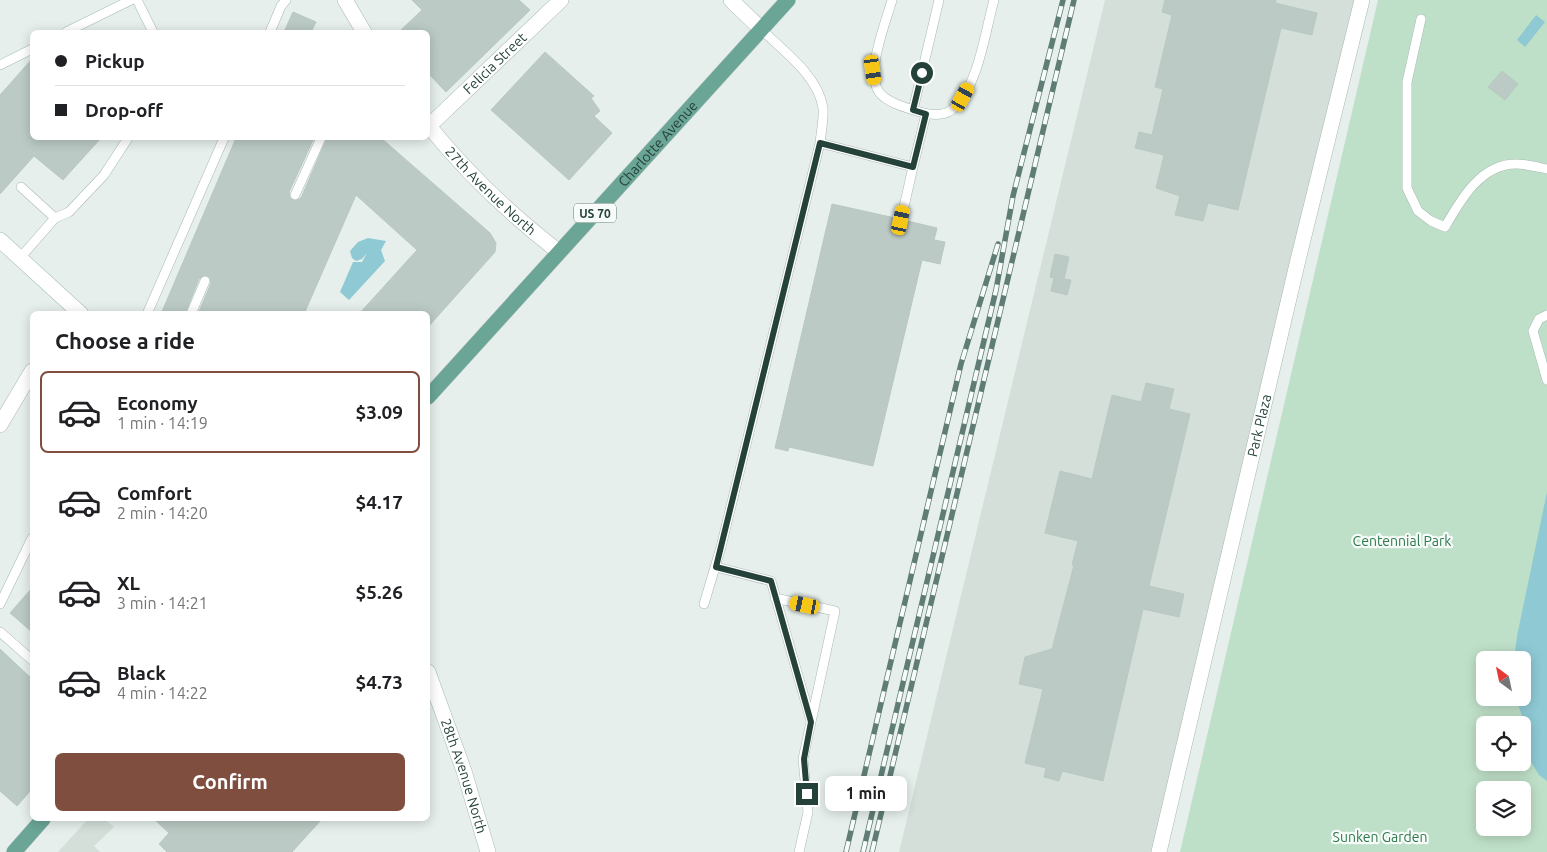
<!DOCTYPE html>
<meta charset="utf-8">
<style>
:root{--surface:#fff;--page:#f6f6f6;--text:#202124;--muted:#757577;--line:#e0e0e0;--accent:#7f4e3f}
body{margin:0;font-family:Ubuntu,sans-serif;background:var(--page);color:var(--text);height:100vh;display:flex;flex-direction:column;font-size:19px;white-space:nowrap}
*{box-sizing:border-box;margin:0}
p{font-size:16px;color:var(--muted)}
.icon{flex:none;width:28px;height:28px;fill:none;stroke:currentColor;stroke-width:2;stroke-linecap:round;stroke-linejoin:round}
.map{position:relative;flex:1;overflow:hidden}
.details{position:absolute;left:30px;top:311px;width:400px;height:510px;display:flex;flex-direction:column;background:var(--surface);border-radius:8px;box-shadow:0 2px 12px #0003}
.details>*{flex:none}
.top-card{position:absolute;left:30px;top:30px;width:400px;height:110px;border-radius:8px;box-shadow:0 2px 12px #0003;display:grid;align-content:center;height:110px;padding:0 25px;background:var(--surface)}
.needle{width:32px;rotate:327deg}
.buttons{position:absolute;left:1476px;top:651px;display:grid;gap:10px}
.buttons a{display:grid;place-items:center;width:55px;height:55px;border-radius:8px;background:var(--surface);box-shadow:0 2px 12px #0003;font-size:25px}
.end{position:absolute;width:22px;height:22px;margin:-11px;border:6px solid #24423a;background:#fff;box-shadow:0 0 0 2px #fff}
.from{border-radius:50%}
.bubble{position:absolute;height:35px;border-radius:8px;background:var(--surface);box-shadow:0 2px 12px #0003;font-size:16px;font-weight:700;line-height:35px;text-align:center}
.car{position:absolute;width:15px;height:30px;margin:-15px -8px;border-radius:6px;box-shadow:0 0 4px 1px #0007;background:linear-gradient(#f5c518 24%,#345 0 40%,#f5c518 0 76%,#345 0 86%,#f5c518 0)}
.top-card b{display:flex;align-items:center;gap:18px;height:48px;font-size:19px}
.top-card b+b{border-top:1px solid var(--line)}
.top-card i{width:12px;height:12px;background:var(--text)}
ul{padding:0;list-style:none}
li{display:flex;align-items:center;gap:15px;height:82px;margin:0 10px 8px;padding:0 15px;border:2px solid transparent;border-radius:8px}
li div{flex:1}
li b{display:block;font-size:19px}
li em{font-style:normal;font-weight:700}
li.selected{border-color:var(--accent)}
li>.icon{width:45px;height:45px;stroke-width:1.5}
h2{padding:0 25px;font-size:22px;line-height:60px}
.action{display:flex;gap:10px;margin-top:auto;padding:10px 25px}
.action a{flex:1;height:58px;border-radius:8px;background:var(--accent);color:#fff;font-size:20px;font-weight:700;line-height:58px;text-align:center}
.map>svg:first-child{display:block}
.built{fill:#d4dfda}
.green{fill:#bfe0c8;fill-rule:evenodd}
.water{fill:#8ec9d4}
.building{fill:#bbcac4;stroke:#b8c9c2}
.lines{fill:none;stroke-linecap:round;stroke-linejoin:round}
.service-casing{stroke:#a8b8b2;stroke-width:10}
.minor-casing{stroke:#a8b8b2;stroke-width:16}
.secondary-casing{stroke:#a4bbb3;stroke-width:16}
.primary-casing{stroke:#c2cac8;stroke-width:16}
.service{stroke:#fff;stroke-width:9}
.minor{stroke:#fff;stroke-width:15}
.secondary{stroke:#fff;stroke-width:15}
.primary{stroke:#6aa596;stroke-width:15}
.rail-casing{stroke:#5f7d75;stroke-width:5.5}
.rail{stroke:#f7fbf9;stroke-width:4;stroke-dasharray:11;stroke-linecap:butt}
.route{stroke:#24423a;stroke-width:6}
.labels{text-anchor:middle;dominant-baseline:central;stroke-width:4.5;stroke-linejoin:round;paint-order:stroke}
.shield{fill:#f7fbf9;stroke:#637a73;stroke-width:1}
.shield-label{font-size:12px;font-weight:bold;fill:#24423a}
.street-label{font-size:14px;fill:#24423a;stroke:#f7fbf9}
.park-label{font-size:14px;fill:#2d7a4b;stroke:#f7fbf9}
</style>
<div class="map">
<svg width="1547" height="852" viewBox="0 0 1547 852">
<rect width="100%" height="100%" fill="#e6efeb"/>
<path class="built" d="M1105 0H1362L1159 852H899Z
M88 819H104L114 827 94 846 100 852H58Z"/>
<path class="green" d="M1378 0H1547V852H1180ZM1485 660H1522V698H1485ZM1485 725H1522V762H1485ZM1485 790H1522V828H1485Z"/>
<path class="water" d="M1536 15 1545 22 1525 47 1517 40Z
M368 238 386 241 381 250 385 261 349 300 340 292 353 262H362L367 253 362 259 356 261 352 258 350 251 358 242Z
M1547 492V781L1539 775 1531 762 1525 745 1527 731 1516 698H1522V660H1514L1517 636Z"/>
<path class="building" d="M412 0H519L530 10 446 92 428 73V32H399L422 10Z
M1165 0H1276L1275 3 1317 13 1312 35 1281 28 1238 210 1208 203 1203 221 1175 215 1180 196 1156 188 1164 155 1135 148 1139 132 1152 135 1163 89 1155 87 1172 15 1162 12Z
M293 12 316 22 311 32H284Z
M545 52 594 96 591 98 600 111 594 116 612 133 569 180 491 110Z
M32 59V138H101L63 180 34 156 0 194V95Z
M1502 71 1518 84 1505 100 1488 87Z
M236 138H314L289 192 290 198 295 201 301 198 327 138H340L347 141 350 138H381L490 233 496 243 495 252 428 327V314H359L417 250 356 195 304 314H198L211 283 210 278 205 275 199 279 185 314H161Z
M832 204 895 218 899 226H903L907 221 937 228 934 240 945 242 940 264 922 260 873 466 789 447 788 451 775 448Z
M1055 254 1069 257 1064 279 1071 280 1067 295 1051 291 1054 278 1050 277Z
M1146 383 1174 389 1169 409 1190 414 1149 586 1184 594 1179 617 1143 609 1103 781 1062 771 1059 781 1044 777 1046 768 1025 763 1043 689 1019 684 1025 657 1052 649 1074 565H1072L1078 541 1045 533 1060 471 1092 479 1112 395 1141 402Z
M32 588V632L10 613Z
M0 649 32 679V789L17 806 0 791Z
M154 819H322L292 852H167L159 844 169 833Z"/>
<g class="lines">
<g class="service-casing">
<path id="service" d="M137 0 153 32
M892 0C886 22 865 73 879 92 887 103 907 108 920 112 932 115 946 117 955 107 979 83 985 32 994 0
M1421 19 1407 82V188L1418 211 1431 221 1445 227C1460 201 1480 164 1516 164 1526 164 1537 167 1547 169
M66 32 131 0
M270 32 281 6 286 0
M0 65 32 49
M913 110 939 0
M820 143 913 167 926 114
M21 187 55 218
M295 195 321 138
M901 220 913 167
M20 258 55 218 69 212 104 175 128 138
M147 314 224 138
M191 314 205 281
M1547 315 1539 319 1533 331 1547 380
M716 567 771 581 811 721
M775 598 835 611 803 759 808 812 799 852
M0 604 32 538
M704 604 721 547 820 143C821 132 824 119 823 108 818 75 783 51 761 29
M0 632 32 660"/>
</g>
<g class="minor-casing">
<g id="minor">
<path d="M345 0 364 32"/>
<path d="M731 0 761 29"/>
<path id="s1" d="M428 125C466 172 511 215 559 252"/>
<path id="s2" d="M429 126 561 0"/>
<path d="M0 425 32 371"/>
<path id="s3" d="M1159 852 1298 260 1362 0"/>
</g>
</g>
<g class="secondary-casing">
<g id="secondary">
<path d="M0 240 81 314"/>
<path id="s4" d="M428 672 464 771 488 852"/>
</g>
</g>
<g class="primary-casing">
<g id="primary">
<path id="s5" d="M428 397 788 0"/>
<path d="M14 852 43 819"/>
</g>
</g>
<use href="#service" class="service"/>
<use href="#minor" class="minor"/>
<use href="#secondary" class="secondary"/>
<use href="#primary" class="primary"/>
<g class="rail-casing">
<path id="rail" d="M846 852 961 364 998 244
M863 852 996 290 1013 196 1063 0
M872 852 1074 0"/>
</g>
<use href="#rail" class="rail"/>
</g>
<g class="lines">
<path class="route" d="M807 794 804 759 811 722 771 581 716 567 820 143 913 167 926 114 913 110 922 73"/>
</g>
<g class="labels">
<rect class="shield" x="574" y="203.5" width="42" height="19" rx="4"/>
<g class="shield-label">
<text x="595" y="213">US 70</text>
</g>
<g class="street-label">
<text stroke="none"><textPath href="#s2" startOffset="91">Felicia Street</textPath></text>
<text stroke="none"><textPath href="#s5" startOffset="342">Charlotte Avenue</textPath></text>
<text stroke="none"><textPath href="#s1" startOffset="91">27th Avenue North</textPath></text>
<text stroke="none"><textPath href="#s3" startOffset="438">Park Plaza</textPath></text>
<text stroke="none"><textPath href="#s4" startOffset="110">28th Avenue North</textPath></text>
</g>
<g class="park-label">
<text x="1402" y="541">Centennial Park</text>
<text x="1380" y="837">Sunken Garden</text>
</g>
</g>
</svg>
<div class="buttons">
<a><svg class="needle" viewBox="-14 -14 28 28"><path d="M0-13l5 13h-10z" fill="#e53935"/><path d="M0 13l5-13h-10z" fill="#757577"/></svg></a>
<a><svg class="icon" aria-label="locate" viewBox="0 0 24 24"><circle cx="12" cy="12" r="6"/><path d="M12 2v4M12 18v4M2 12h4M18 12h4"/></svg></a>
<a><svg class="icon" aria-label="layers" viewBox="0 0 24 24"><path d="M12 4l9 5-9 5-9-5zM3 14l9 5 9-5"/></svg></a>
</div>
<i class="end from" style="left:922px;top:73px"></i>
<i class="end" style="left:807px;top:794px"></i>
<div class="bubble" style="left:825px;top:776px;width:82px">1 min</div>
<i class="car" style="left:873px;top:70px;rotate:172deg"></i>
<i class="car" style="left:963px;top:97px;rotate:29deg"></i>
<i class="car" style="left:901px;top:220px;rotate:12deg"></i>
<i class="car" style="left:805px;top:605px;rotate:282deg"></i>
<div class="top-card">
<b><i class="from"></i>Pickup</b>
<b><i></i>Drop-off</b>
</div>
<section class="details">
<h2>Choose a ride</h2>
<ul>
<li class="selected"><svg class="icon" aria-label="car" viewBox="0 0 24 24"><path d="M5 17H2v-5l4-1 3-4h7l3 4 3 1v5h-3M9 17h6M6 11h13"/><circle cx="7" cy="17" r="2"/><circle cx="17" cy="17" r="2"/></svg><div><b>Economy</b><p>1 min · 14:19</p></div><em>$3.09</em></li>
<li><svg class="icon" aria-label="car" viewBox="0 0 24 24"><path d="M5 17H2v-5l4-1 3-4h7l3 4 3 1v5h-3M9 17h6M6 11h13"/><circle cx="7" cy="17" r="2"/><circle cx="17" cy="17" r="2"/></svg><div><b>Comfort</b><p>2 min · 14:20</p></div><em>$4.17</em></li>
<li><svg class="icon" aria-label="car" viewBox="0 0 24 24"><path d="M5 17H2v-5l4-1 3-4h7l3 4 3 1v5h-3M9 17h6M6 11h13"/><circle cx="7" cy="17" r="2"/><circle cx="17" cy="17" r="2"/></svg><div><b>XL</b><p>3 min · 14:21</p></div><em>$5.26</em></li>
<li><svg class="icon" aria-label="car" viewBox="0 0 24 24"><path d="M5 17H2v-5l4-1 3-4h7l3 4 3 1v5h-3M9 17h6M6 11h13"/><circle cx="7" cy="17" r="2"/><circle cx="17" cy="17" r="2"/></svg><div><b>Black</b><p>4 min · 14:22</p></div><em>$4.73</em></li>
</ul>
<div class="action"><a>Confirm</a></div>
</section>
</div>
